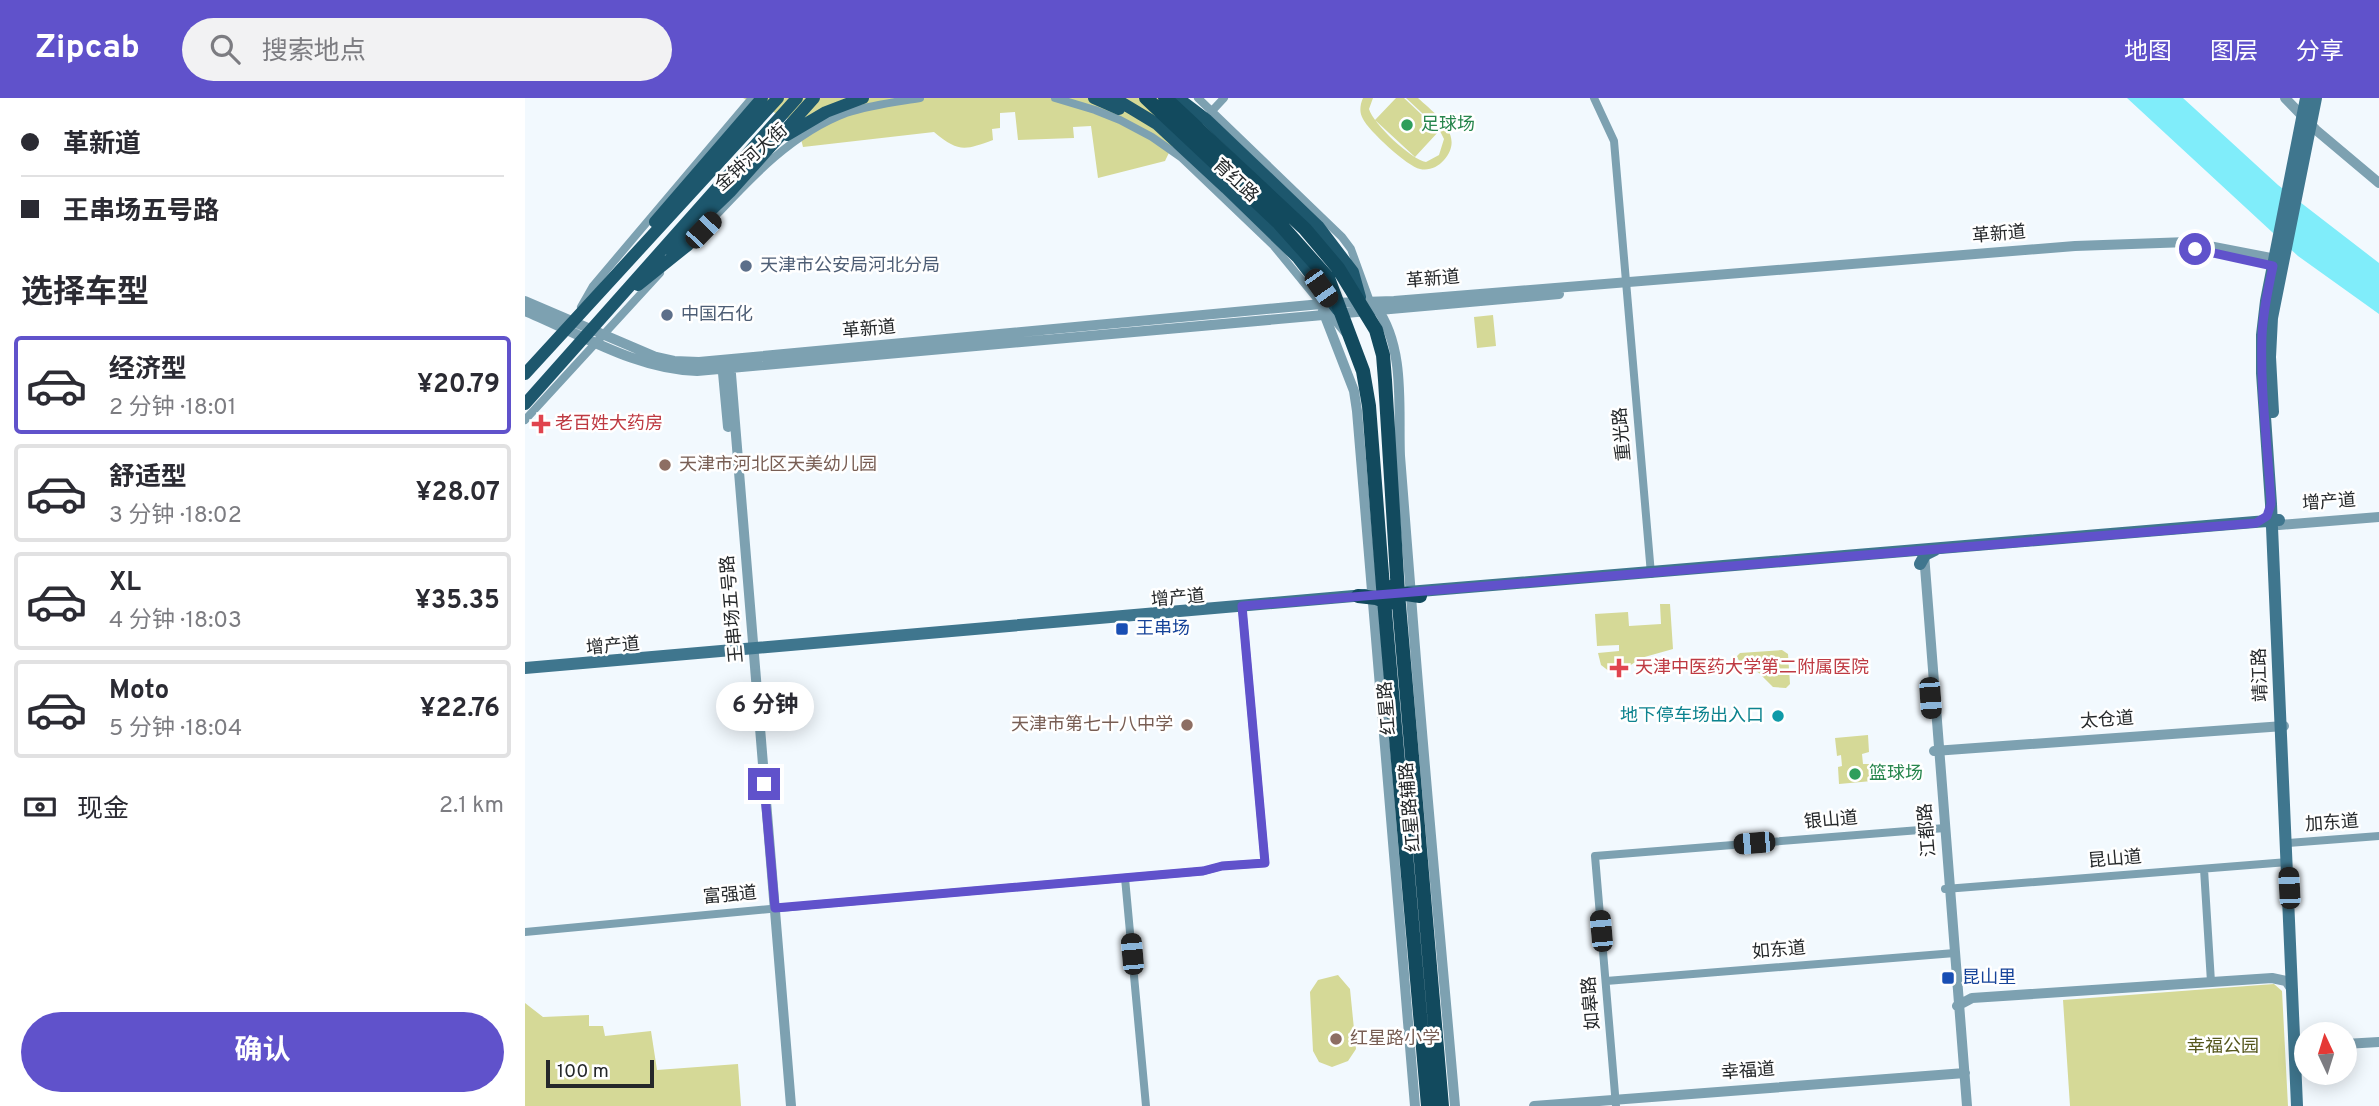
<!DOCTYPE html>
<html lang="zh">
<meta charset="utf-8">
<style>
:root{--surface:#fff;--page:#f2f2f3;--text:#2b2b33;--muted:#7c7c81;--line:#e1e1e2;--accent:#6052cb}
body{margin:0;font-family:Overpass,"Noto Sans SC",sans-serif;background:var(--page);color:var(--text);height:100vh;display:flex;flex-direction:column;font-size:26px;white-space:nowrap}
*{box-sizing:border-box;margin:0}
p{font-size:23px;color:var(--muted)}
.icon{flex:none;width:38px;height:38px;fill:none;stroke:currentColor;stroke-width:2;stroke-linecap:round;stroke-linejoin:round}
.map{position:relative;flex:1;overflow:hidden}
.drawer{display:flex;flex-direction:column;background:var(--surface);width:525px}
.drawer>*{flex:none}
.banner{display:grid;align-content:center;height:154px;padding:0 21px;background:var(--surface)}
.needle{width:46px;rotate:356deg}
.tools{position:absolute;left:1769px;top:924px;display:grid;gap:14px}
.tools a{display:grid;place-items:center;width:63px;height:63px;border-radius:50%;background:var(--surface);box-shadow:0 4px 18px #0003;font-size:35px}
.scale{position:absolute;left:21px;bottom:18px;width:108px;box-sizing:border-box;padding-left:7px;border:4px solid #25282a;border-top:0;font-size:19px;line-height:24px;white-space:nowrap;color:#25282a;-webkit-text-stroke:5px #fff;paint-order:stroke}
.end{position:absolute;width:32px;height:32px;margin:-16px;border:9px solid #6052cb;background:#fff;box-shadow:0 0 0 4px #fff}
.from{border-radius:50%}
.bubble{position:absolute;height:49px;border-radius:24px;background:var(--surface);box-shadow:0 4px 18px #0003;font-size:23px;font-weight:700;line-height:49px;text-align:center}
.car{position:absolute;width:21px;height:42px;margin:-21px -10px;border-radius:9px;box-shadow:0 0 5px 2px #0007;background:linear-gradient(#222 24%,#8ab4d8 0 40%,#222 0 76%,#8ab4d8 0 86%,#222 0)}
.banner b{display:flex;align-items:center;gap:24px;height:66px;font-size:26px}
.banner b+b{border-top:2px solid var(--line)}
.banner i{width:18px;height:18px;background:var(--text)}
ul{padding:0;list-style:none}
li{display:flex;align-items:center;gap:21px;height:98px;margin:0 14px 10px;padding:0 7px;border:4px solid var(--line);border-radius:7px}
li div{flex:1}
li b{display:block;font-size:26px}
li em{font-style:normal;font-weight:700}
li.current{border-color:var(--accent)}
li>.icon{width:63px;height:63px;stroke-width:1.5}
h2{padding:0 21px;font-size:32px;line-height:84px}
.pay{display:flex;align-items:center;gap:18px;height:77px;padding:0 21px;font-size:26px}
.pay p{margin-inline-start:auto}
.cta{display:flex;gap:14px;margin-top:auto;padding:14px 21px}
.cta a{flex:1;height:80px;border-radius:42px;background:var(--accent);color:#fff;font-size:28px;font-weight:700;line-height:80px;text-align:center}
header{display:flex;align-items:center;gap:42px;box-sizing:border-box;height:98px;padding:0 35px;background:var(--accent);color:#fff}
header strong{font-size:33px}
nav{display:flex;gap:38px;margin-inline-start:auto;font-size:24px}
.search{width:490px;height:63px;background:var(--page);display:flex;align-items:center;gap:18px;box-sizing:border-box;padding:0 24px;border-radius:38px;color:var(--muted);font-size:26px}
main{display:flex;flex:1;min-height:0}
.map>svg:first-child{display:block}
.green{fill:#d5d997}
.water{fill:#80edfa}
.lines{fill:none;stroke-linecap:round;stroke-linejoin:round}
.minor{stroke:#7da1b1;stroke-width:8}
.tertiary{stroke:#7da1b1;stroke-width:10}
.secondary{stroke:#3f768e;stroke-width:12}
.primary{stroke:#1d576d;stroke-width:12}
.trunk{stroke:#124a5e;stroke-width:14}
.route{stroke:#6052cb;stroke-width:9}
.leisure-dot{fill:#2e9e5b;stroke:#fff;stroke-width:2.5}
.service-dot{fill:#5c6f8a;stroke:#fff;stroke-width:2.5}
.health-dot{fill:#e0444e;stroke:#fff;stroke-width:2.5}
.education-dot{fill:#8d6e63;stroke:#fff;stroke-width:2.5}
.transit-dot{fill:#1a4fb4;stroke:#fff;stroke-width:2.5}
.culture-dot{fill:#0f9aa8;stroke:#fff;stroke-width:2.5}
.labels{text-anchor:middle;dominant-baseline:central;stroke-width:5;stroke-linejoin:round;paint-order:stroke}
.leisure-label{font-size:18px;fill:#27864d;stroke:#fff;text-anchor:start}
.street-label{font-size:18px;fill:#25282a;stroke:#fff}
.service-label{font-size:18px;fill:#4e5e75;stroke:#fff;text-anchor:start}
.health-label{font-size:18px;fill:#be3a42;stroke:#fff;text-anchor:start}
.education-label{font-size:18px;fill:#785e54;stroke:#fff;text-anchor:start}
.transit-label{font-size:18px;fill:#164399;stroke:#fff;text-anchor:start}
.culture-label{font-size:18px;fill:#0d838f;stroke:#fff;text-anchor:end}
.park-label{font-size:18px;fill:#55571d;stroke:#fff}
</style>
<header>
<strong>Zipcab</strong>
<div class="search"><svg class="icon" aria-label="search" viewBox="0 0 24 24"><circle cx="10" cy="10" r="6"/><path d="M15 15l6 6"/></svg>搜索地点</div>
<nav><a>地图</a><a>图层</a><a>分享</a></nav>
</header>
<main>
<section class="drawer">
<div class="banner">
<b><i class="from"></i>革新道</b>
<b><i></i>王串场五号路</b>
</div>
<h2>选择车型</h2>
<ul>
<li class="current"><svg class="icon" aria-label="car" viewBox="0 0 24 24"><path d="M5 17H2v-5l4-1 3-4h7l3 4 3 1v5h-3M9 17h6M6 11h13"/><circle cx="7" cy="17" r="2"/><circle cx="17" cy="17" r="2"/></svg><div><b>经济型</b><p>2 分钟 · 18:01</p></div><em>¥20.79</em></li>
<li><svg class="icon" aria-label="car" viewBox="0 0 24 24"><path d="M5 17H2v-5l4-1 3-4h7l3 4 3 1v5h-3M9 17h6M6 11h13"/><circle cx="7" cy="17" r="2"/><circle cx="17" cy="17" r="2"/></svg><div><b>舒适型</b><p>3 分钟 · 18:02</p></div><em>¥28.07</em></li>
<li><svg class="icon" aria-label="car" viewBox="0 0 24 24"><path d="M5 17H2v-5l4-1 3-4h7l3 4 3 1v5h-3M9 17h6M6 11h13"/><circle cx="7" cy="17" r="2"/><circle cx="17" cy="17" r="2"/></svg><div><b>XL</b><p>4 分钟 · 18:03</p></div><em>¥35.35</em></li>
<li><svg class="icon" aria-label="car" viewBox="0 0 24 24"><path d="M5 17H2v-5l4-1 3-4h7l3 4 3 1v5h-3M9 17h6M6 11h13"/><circle cx="7" cy="17" r="2"/><circle cx="17" cy="17" r="2"/></svg><div><b>Moto</b><p>5 分钟 · 18:04</p></div><em>¥22.76</em></li>
</ul>
<div class="pay"><svg class="icon" aria-label="cash" viewBox="0 0 24 24"><path d="M3 7h18v10H3z"/><circle cx="12" cy="12" r="2"/></svg>现金<p>2.1 km</p></div>
<div class="cta"><a>确认</a></div>
</section>
<div class="map">
<svg width="1854" height="1008" viewBox="0 0 1854 1008">
<rect width="100%" height="100%" fill="#f2f9fe"/>
<path class="green" d="M218 0H660L667 7 640 63 573 80 566 28 548 29 549 40 493 42 490 14 475 15V30L467 31 468 42C440 52 434 55 409 34L278 49 272 25Z
M838 0H848L844 11C848 26 887 62 901 64L914 57 919 41 914 31 881 0H893C910 16 941 37 919 62 913 69 904 73 895 71 883 69 843 32 838 21 834 14 835 7 838 0Z
M871 0H879L914 33 890 59 850 22Z
M968 217 971 248 952 250 949 219Z
M1135 506H1145L1148 551 1116 560 1094 575 1085 574 1076 567 1073 555 1094 553V547L1072 548 1070 516 1103 514 1104 528 1136 526Z
M1257 552 1263 556 1265 586 1261 590 1248 589 1234 575 1214 563 1212 558 1215 555Z
M1343 637 1344 654 1337 656 1338 666H1345L1347 683 1314 686 1313 669 1317 668 1316 657 1312 658 1310 640Z
M813 877 825 891 831 951 823 963 807 969 794 964 788 953 785 894 793 882Z
M1749 886 1757 893 1763 1008H1545L1538 902Z
M0 905 18 919 64 917V928H78L80 938 126 933 132 972 213 966 216 1008H0Z"/>
<path class="water" d="M1602 0H1658L1753 87 1854 165V216L1773 158Z"/>
<g class="lines">
<path class="minor" d="M530 0 570 12 595 22 627 39 657 60 748 147 820 235
M673 0 817 139 826 151 847 209
M1069 0 1089 43 1126 476
M686 14 699 0
M162 148C210 99 255 40 321 15 345 7 371 4 395 0
M56 209 68 188 227 0
M0 322 135 175
M1763 745 1854 738
M1679 771 1686 884
M600 780 621 1008
M1420 791 1763 764
M0 834 297 806 679 773 697 768 740 765 717 508
M1081 883 1430 855
M1091 1008 1070 758 1420 730"/>
<path class="tertiary" d="M1760 0 1791 32 1854 85
M0 203 131 259 149 263 174 264 807 205 869 203 1550 148 1663 144 1756 162
M851 209C881 250 873 311 875 358 878 401 882 443 885 485 898 660 915 834 930 1008
M0 213C56 236 110 271 172 273L1034 196
M798 213 829 293 832 313 890 1008
M197 264 203 329
M205 264 266 1008
M1754 427 1854 419
M1399 456 1442 1008
M1409 653 1759 628
M1432 908 1447 900 1747 880 1761 883 1768 893
M1820 946 1854 944
M1009 1008 1440 975"/>
<path class="secondary" d="M1748 314 1745 259 1747 220 1791 0
M1395 466 1400 457 1410 452
M883 494 1754 422
M0 570 840 497
M1772 1008 1746 406 1737 275V237L1741 203 1781 0"/>
<path class="primary" d="M569 0 594 11
M589 0 632 26 701 90 773 160 813 212
M653 0 682 22 793 128 828 174 835 199
M262 37 301 14 338 0
M130 124 237 0
M145 152 205 94 289 0
M113 187 163 147
M0 276 253 0
M0 306 272 0"/>
<path class="trunk" d="M621 0 754 125 803 180 838 273 844 308 859 502 903 1008
M640 0 780 131 813 170 851 232 858 257 860 282 873 495 917 1008
M866 489 874 495 895 498
M833 498 851 500 864 505"/>
</g>
<g class="lines">
<path class="route" d="M239 686 250 810 678 773 697 768 740 765 717 508 1731 425 1742 418 1746 406C1743 350 1735 293 1737 238 1738 214 1743 191 1748 168L1670 151"/>
</g>
<g class="leisure-dot">
<circle cx="882" cy="27" r="7"/>
<circle cx="1330" cy="676" r="7"/>
</g>
<g class="service-dot">
<circle cx="221" cy="168" r="7"/>
<circle cx="142" cy="217" r="7"/>
</g>
<g class="health-dot">
<path d="M12.5 315.5h7v7h7v7h-7v7h-7v-7h-7v-7h7z"/>
<path d="M1090.5 559.5h7v7h7v7h-7v7h-7v-7h-7v-7h7z"/>
</g>
<g class="education-dot">
<circle cx="140" cy="367" r="7"/>
<circle cx="662" cy="627" r="7"/>
<circle cx="811" cy="941" r="7"/>
</g>
<g class="transit-dot">
<rect x="590" y="524" width="14" height="14" rx="3.5"/>
<rect x="1416" y="873" width="14" height="14" rx="3.5"/>
</g>
<circle class="culture-dot" cx="1253" cy="618" r="7"/>
<g class="labels">
<g class="leisure-label">
<text x="896" y="27">足球场</text>
<text x="1344" y="676">篮球场</text>
</g>
<g class="street-label">
<text transform="translate(227 60) rotate(-42)">金钟河大街</text>
<text transform="translate(710 83) rotate(43)">育红路</text>
<text transform="translate(1474 137) rotate(-5)">革新道</text>
<text transform="translate(908 182) rotate(-5)">革新道</text>
<text transform="translate(344 232) rotate(-5)">革新道</text>
<text transform="translate(1098 336) rotate(-95)">重光路</text>
<text transform="translate(1804 405) rotate(-4)">增产道</text>
<text transform="translate(653 501) rotate(-5)">增产道</text>
<text transform="translate(208 511) rotate(-95)">王串场五号路</text>
<text transform="translate(88 549) rotate(-5)">增产道</text>
<text transform="translate(1736 577) rotate(-92)">靖江路</text>
<text transform="translate(863 610) rotate(-95)">红星路</text>
<text transform="translate(1582 623) rotate(-4)">太仓道</text>
<text transform="translate(886 709) rotate(-95)">红星路辅路</text>
<text transform="translate(1306 723) rotate(-5)">银山道</text>
<text transform="translate(1807 726) rotate(-4)">加东道</text>
<text transform="translate(1403 732) rotate(-95)">江都路</text>
<text transform="translate(1590 762) rotate(-5)">昆山道</text>
<text transform="translate(205 798) rotate(-5)">富强道</text>
<text transform="translate(1254 853) rotate(-5)">如东道</text>
<text transform="translate(1067 905) rotate(-95)">如皋路</text>
<text transform="translate(1223 974) rotate(-4)">幸福道</text>
</g>
<g class="service-label">
<text x="235" y="168">天津市公安局河北分局</text>
<text x="156" y="217">中国石化</text>
</g>
<g class="health-label">
<text x="30" y="326">老百姓大药房</text>
<text x="1110" y="570">天津中医药大学第二附属医院</text>
</g>
<g class="education-label">
<text x="154" y="367">天津市河北区天美幼儿园</text>
<text x="648" y="627" text-anchor="end">天津市第七十八中学</text>
<text x="825" y="941">红星路小学</text>
</g>
<g class="transit-label">
<text x="611" y="531">王串场</text>
<text x="1437" y="880">昆山里</text>
</g>
<g class="culture-label">
<text x="1239" y="618">地下停车场出入口</text>
</g>
<g class="park-label">
<text x="1698" y="949">幸福公园</text>
</g>
</g>
</svg>
<div class="tools">
<a><svg class="needle" viewBox="-14 -14 28 28"><path d="M0-13l5 13h-10z" fill="#e53935"/><path d="M0 13l5-13h-10z" fill="#7c7c81"/></svg></a>
</div>
<div class="scale">100 m</div>
<i class="end from" style="left:1670px;top:151px"></i>
<i class="end" style="left:239px;top:686px"></i>
<div class="bubble" style="left:191px;top:584px;width:98px">6 分钟</div>
<i class="car" style="left:178px;top:132px;rotate:44deg"></i>
<i class="car" style="left:796px;top:190px;rotate:145deg"></i>
<i class="car" style="left:1405px;top:600px;rotate:176deg"></i>
<i class="car" style="left:1229px;top:745px;rotate:265deg"></i>
<i class="car" style="left:1764px;top:790px;rotate:357deg"></i>
<i class="car" style="left:1076px;top:833px;rotate:355deg"></i>
<i class="car" style="left:607px;top:856px;rotate:355deg"></i>
</div>
</main>
